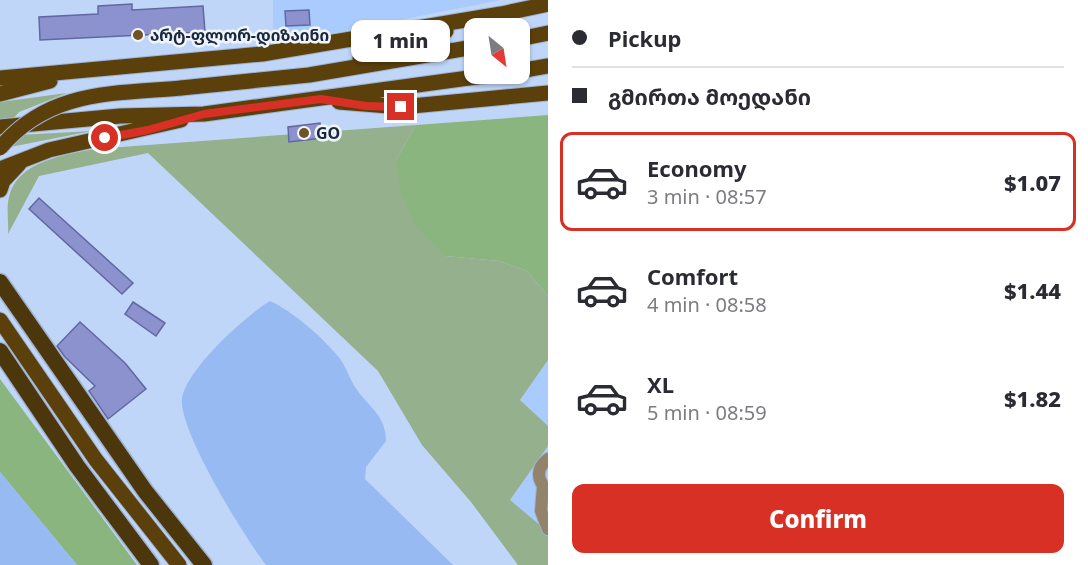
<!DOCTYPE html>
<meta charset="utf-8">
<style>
:root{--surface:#fff;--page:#f7f7f7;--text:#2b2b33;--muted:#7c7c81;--line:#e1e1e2;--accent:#d93025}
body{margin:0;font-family:"Noto Sans","Noto Sans Georgian",sans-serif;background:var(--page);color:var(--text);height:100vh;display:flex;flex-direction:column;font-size:22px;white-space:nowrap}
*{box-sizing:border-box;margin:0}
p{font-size:20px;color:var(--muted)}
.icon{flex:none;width:33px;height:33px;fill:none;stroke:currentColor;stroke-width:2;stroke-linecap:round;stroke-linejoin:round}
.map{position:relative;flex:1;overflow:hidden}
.panel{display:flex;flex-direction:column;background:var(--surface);width:540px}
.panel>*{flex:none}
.banner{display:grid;align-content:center;height:132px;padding:0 24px;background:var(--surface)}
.needle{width:39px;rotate:150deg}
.fabs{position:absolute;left:464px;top:18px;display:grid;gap:12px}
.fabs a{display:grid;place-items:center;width:66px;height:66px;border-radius:12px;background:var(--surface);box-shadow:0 2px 4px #0004;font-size:30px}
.end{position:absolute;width:27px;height:27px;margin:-14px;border:8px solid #d93025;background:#fff;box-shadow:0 0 0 3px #fff}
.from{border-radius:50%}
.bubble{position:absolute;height:42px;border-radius:12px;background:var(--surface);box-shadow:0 2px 4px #0004;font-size:20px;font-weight:800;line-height:42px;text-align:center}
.banner b{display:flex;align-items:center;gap:21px;height:57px;font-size:22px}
.banner b+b{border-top:2px solid var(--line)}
.banner i{width:15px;height:15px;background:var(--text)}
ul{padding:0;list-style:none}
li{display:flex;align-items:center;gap:18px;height:99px;margin:0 12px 9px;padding:0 12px;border:3px solid transparent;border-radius:12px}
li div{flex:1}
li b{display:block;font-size:22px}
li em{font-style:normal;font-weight:800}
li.active{border-color:var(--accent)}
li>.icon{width:54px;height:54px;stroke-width:1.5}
.action{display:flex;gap:12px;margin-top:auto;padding:12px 24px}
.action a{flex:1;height:69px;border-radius:12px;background:var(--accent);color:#fff;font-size:24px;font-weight:800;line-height:69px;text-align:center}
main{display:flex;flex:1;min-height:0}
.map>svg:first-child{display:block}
.built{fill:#aacbfd}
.green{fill:#94b08c}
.forest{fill:#8bb57f}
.water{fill:#96baf1}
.building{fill:#8b92ce;stroke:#6267a0;stroke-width:1.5}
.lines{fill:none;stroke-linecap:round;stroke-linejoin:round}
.minor-casing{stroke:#9eb3d3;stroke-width:14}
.primary-casing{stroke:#9eb3d3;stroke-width:17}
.trunk-casing{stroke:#9eb3d3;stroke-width:19}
.minor{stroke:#92836a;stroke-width:12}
.primary{stroke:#5b400b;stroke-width:15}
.trunk{stroke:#4c360c;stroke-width:16}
.primary-bridge-casing{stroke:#9eb3d3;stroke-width:17;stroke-linecap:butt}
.primary-bridge{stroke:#5b400b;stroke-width:15}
.route{stroke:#d93025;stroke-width:8}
.poi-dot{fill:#6d5325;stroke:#f1f5fb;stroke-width:2}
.labels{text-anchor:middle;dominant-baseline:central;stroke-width:5;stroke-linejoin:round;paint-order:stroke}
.poi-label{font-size:16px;font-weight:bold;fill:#1a283e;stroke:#f1f5fb;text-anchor:start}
</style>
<main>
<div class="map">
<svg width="548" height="565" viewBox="0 0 548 565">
<rect width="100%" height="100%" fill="#bfd6f8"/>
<path class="built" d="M273 0H501L273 45Z
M548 360V426L520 400Z
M548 446V532L509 501Z"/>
<path class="green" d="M67 93 19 112 0 134V102Z
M416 125 396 160 445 256 499 261 527 271 548 296V360L520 400 548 426V446L510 500 548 532V565H518L471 502 422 445 378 371 148 153 39 176 8 234C9 223 6 208 9 197 17 161 65 155 94 149Z
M92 131 0 149V136Z"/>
<path class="forest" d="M548 115V296L527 271 499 261 445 256 416 226 401 192 396 160 416 125Z
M0 379 137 565H77L0 472Z"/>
<path class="water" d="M270 301C292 311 320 335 336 354 346 364 349 379 357 390 370 408 386 416 386 441L366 467 365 479 453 565H266C245 538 178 430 182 398 187 369 245 316 270 301Z
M0 472 77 565H0Z"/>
<path class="building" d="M132 4V10L203 6 205 32 40 40 39 17 98 14V6Z
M309 10 310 25 286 26 285 11Z
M320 123 322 138 289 142 288 127Z
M39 198 133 283 122 294 29 209Z
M133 302 165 323 156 336 125 314Z
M80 322 125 363 146 389 108 419 89 391 95 386 65 357 57 346Z"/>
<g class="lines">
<g class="minor-casing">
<path id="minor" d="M548 459C536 468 536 481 548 490
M543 486 541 511 548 529"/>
</g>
<g class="primary-casing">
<path id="primary" d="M519 39 548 33
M360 59 446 31
M519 71 548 66
M0 78 262 54 501 14 548 4
M181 88 309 75 474 47
M0 94 50 81
M339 102 401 107 548 93
M0 127 120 116 204 114 498 74
M0 169 49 150 181 120
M0 190 3 181 19 164
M0 320 96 460 179 565"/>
</g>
<g class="trunk-casing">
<path id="trunk" d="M0 282 145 491 204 565
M0 351 77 466 151 565"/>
</g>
<use href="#minor" class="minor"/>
<use href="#primary" class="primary"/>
<use href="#trunk" class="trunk"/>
<g class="primary-bridge-casing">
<path id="primary-bridge" d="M0 148C49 90 111 94 181 88"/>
</g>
<use href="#primary-bridge" class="primary-bridge"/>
</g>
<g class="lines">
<path class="route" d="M105 138 148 130 204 114 321 99 366 106 401 107"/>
</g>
<g class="poi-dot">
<circle cx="138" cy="35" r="6"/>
<circle cx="304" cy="133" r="6"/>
</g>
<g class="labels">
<g class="poi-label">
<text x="150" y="35">არტ-ფლორ-დიზაინი</text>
<text x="316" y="133">GO</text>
</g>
</g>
</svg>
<div class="fabs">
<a><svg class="needle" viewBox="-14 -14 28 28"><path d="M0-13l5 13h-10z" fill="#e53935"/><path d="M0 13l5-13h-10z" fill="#7c7c81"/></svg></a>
</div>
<i class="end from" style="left:105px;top:138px"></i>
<i class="end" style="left:401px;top:107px"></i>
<div class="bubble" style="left:351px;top:20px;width:99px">1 min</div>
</div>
<section class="panel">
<div class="banner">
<b><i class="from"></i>Pickup</b>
<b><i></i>გმირთა მოედანი</b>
</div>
<ul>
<li class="active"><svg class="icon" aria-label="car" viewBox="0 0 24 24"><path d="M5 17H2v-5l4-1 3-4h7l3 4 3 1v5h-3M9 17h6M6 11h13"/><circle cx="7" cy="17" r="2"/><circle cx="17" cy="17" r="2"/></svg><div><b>Economy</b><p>3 min · 08:57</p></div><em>$1.07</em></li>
<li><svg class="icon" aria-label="car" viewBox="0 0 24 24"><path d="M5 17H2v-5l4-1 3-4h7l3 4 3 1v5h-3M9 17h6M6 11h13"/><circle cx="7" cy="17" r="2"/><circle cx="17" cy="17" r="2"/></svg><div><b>Comfort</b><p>4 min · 08:58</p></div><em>$1.44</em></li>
<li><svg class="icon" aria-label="car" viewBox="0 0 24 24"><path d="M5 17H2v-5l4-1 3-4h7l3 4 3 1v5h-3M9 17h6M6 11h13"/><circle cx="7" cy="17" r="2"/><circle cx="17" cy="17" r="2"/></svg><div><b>XL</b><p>5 min · 08:59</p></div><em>$1.82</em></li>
</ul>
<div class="action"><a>Confirm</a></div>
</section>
</main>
